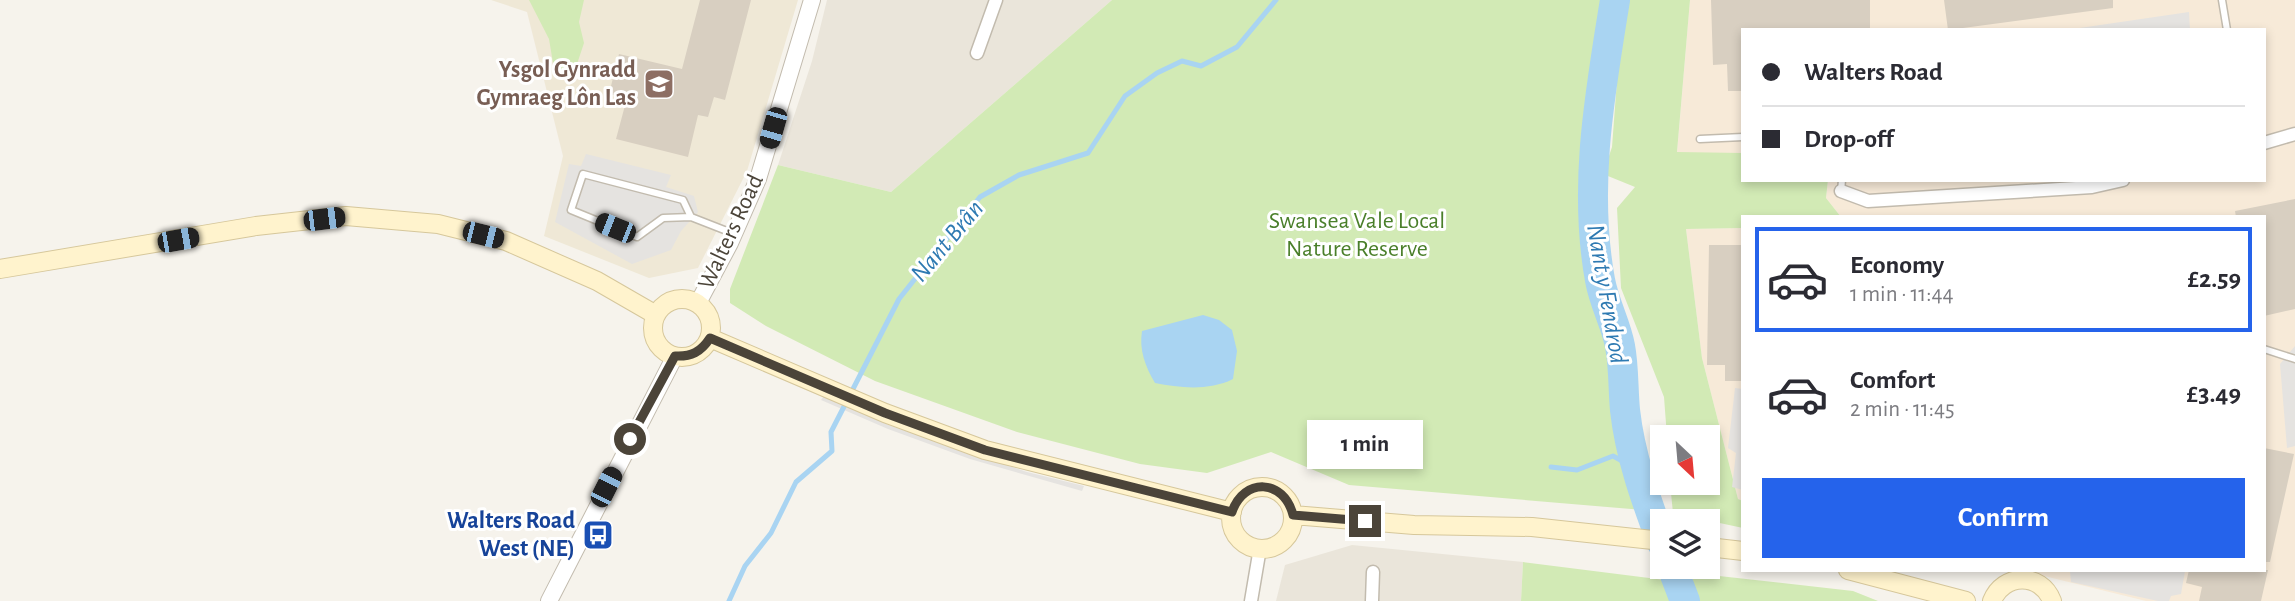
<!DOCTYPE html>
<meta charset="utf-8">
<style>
:root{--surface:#fff;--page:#f2f2f3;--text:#2b2b33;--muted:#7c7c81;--line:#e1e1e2;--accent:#2563eb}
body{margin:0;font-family:"Alegreya Sans",sans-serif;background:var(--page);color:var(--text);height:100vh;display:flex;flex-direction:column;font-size:26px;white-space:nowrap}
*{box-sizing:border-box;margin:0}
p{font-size:23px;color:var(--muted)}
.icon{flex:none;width:38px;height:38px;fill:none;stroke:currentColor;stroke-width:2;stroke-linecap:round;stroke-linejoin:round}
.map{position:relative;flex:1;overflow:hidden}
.drawer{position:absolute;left:1741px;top:215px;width:525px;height:357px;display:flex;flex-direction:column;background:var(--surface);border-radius:0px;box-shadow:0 4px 10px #0003}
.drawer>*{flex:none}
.hud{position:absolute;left:1741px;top:28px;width:525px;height:154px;border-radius:0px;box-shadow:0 4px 10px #0003;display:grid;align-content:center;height:154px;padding:0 21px;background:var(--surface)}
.needle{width:46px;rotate:154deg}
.controls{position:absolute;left:1650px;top:425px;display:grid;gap:14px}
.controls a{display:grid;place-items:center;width:70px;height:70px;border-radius:0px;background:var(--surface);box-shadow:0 4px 10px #0003;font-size:35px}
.end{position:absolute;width:32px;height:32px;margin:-16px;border:9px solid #4b4439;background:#fff;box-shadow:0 0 0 4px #fff}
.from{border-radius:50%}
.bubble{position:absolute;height:49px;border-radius:0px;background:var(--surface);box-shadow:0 4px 10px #0003;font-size:23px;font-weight:700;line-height:49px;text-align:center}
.car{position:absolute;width:21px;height:42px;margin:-21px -10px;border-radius:9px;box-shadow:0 0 5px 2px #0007;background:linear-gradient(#222 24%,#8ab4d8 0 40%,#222 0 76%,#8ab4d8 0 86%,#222 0)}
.hud b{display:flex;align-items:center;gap:24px;height:66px;font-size:26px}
.hud b+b{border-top:2px solid var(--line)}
.hud i{width:18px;height:18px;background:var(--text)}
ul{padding:12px 0 0;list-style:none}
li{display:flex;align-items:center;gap:21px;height:105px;margin:0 14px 10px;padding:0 7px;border:4px solid transparent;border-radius:0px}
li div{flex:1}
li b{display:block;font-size:26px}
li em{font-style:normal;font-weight:700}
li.on{border-color:var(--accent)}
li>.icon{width:63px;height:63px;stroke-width:1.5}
.button{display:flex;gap:14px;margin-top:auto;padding:14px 21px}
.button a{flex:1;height:80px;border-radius:0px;background:var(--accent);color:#fff;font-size:28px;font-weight:700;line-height:80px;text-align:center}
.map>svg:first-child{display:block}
.residential{fill:#eae5da}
.commercial{fill:#f7ead8}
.education{fill:#efe8d6}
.green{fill:#d2eab5}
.parking{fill:#e5e3e0}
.water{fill:#a9d4f2}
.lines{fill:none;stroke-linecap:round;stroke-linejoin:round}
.stream{stroke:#a9d4f2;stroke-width:5}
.river{stroke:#a9d4f2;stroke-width:30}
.building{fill:#d8cfc1}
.service-casing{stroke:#c2bbae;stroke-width:9}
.minor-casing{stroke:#c2bbae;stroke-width:15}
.tertiary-casing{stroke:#c2bbae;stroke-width:18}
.secondary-casing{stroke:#d6c79b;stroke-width:20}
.service{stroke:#fff;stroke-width:6}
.minor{stroke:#fff;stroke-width:12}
.tertiary{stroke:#fff;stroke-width:16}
.secondary{stroke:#fff3cd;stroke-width:18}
.route{stroke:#4b4439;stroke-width:9}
.labels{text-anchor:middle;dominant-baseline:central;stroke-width:6;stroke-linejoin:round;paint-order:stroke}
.education-label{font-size:24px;font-weight:bold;fill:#785e54;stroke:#fff;text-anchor:end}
.park-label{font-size:24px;fill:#4a7f2a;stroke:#fff}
.street-label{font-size:24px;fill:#4b4439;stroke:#fff}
.transit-label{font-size:24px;font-weight:bold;fill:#164399;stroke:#fff;text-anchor:end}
.water-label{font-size:26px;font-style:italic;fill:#2e7ab2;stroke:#fff}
</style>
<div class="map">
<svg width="2295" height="601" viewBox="0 0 2295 601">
<rect width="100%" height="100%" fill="#f6f3ec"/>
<path class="residential" d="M827 0H1112L891 192 778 165 812 61Z
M1352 545 1523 562 1521 601H1276L1285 565Z"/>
<path class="commercial" d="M1690 0H2295V601H2146L2024 571 2264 570V217H1841L1826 198 1828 180H2264V30H1743V153H1677Z
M1743 228V501L1738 499 1702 358 1686 229Z"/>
<path class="education" d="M491 0H798L747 171 698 268 649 278 544 236 563 156 527 12Z"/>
<path class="green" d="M529 0H584L579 22 584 43 574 73 554 69 549 39Z
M1112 0H1612L1595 112 1591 160 1588 186 1591 248 1602 310 1615 350 1620 407 1631 466 1643 510 1349 485 1271 452 1207 473 1140 464 1017 432 875 381 766 326 730 303V289L778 165 891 192Z
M1623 0H1690L1677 152 1743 153V180H1828L1826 198 1841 217H1743V228L1686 229 1702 358 1738 499 1743 501V528L1673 513 1670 483H1708V438L1667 437 1664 397 1621 288 1617 208 1635 187 1603 174 1612 147Z
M1523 562 1665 580 1678 601H1521Z
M1692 573 1853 591 1878 601H1695Z"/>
<path class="parking" d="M2189 12 2190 30H2066Z
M586 154 671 175 666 187 694 196 698 212 681 231 671 250 632 264 555 222 569 164 581 166Z
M2295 346V446L2287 448 2280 364Z
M1735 388 1743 389V490L1732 487 1736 453 1728 448Z
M824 396 891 426 1027 472 1084 486 1082 491 970 459 888 429 821 400Z
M2070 571V570L2185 571 2181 594 2171 596 2169 601H2158L2071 582Z"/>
<path class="water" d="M1203 315 1219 320 1232 330 1237 351 1233 379C1209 391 1180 388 1155 383 1145 366 1139 350 1142 331Z"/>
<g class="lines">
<path class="stream" d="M1625 385 1635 387
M1551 467 1577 470 1613 456 1637 469
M729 601 745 566 771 533 796 482 832 451 831 432 899 299 980 197 1019 175 1088 153 1125 96 1157 73 1182 61 1201 66 1237 47 1276 0"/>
<path class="river" d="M1615 0C1600 93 1583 186 1600 280 1604 303 1616 324 1620 346 1624 367 1623 389 1625 410 1630 456 1646 500 1662 543
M1672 567 1685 601"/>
</g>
<path class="building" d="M700 0H751L725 100 714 97 708 117 698 115 688 157 616 139 627 98 609 94 619 54 682 69Z
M1711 0H1870V30H1743V91H1728L1727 64 1713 65Z
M1944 0H2113V8L1948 30Z
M2295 199V309L2264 316V217H2236L2235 211Z
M1709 245H1743V381H1725V365H1707Z
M2264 448 2294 454 2270 562H2264Z
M2189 570H2268L2261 601H2199L2202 587 2186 583Z"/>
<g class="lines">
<g class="service-casing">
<path id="service" d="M2222 0 2227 30
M1700 139 1743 137
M1841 191 1842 180
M691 217 683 200 583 174 571 210 637 237 663 218 691 217 732 233
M2264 349 2295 359"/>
</g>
<g class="minor-casing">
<path id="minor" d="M977 53 996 0
M2264 143 2295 134
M1841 191 1868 201 2092 187 2123 180
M1251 601 1260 548
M1372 601 1373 572"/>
</g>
<g class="tertiary-casing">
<path id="tertiary" d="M698 303 730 243 758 179 812 0
M549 601 675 356"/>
</g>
<g class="secondary-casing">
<path id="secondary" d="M0 269 256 226 346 216 438 224 506 241 597 281 656 315
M653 328a29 29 0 1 1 58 0a29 29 0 1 1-58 0Z
M710 338 885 413 985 450 1232 512
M1231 518a31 31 0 1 1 62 0a31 31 0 1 1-62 0Z
M1293 515 1414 525 1532 527 1662 541
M1708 547 1743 551
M1848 570 1966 601
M1992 601C2003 573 2041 572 2052 601"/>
</g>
<use href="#service" class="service"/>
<use href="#minor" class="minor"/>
<use href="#tertiary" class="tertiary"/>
<use href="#secondary" class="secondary"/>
</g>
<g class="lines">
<path class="route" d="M630 439 675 356C691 357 701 352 710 338L885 413 985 450 1232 512C1244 477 1284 479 1293 515L1365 521"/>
</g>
<defs>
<g id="school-square" transform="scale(1.575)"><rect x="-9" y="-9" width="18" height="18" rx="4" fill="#8d6e63" stroke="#fff"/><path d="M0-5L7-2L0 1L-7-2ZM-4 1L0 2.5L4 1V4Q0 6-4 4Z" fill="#fff"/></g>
<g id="bus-square" transform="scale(1.575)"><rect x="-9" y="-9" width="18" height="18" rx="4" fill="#1a4fb4" stroke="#fff"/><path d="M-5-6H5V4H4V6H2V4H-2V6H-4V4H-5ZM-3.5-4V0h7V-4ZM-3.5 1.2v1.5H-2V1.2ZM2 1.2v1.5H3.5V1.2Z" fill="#fff"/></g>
</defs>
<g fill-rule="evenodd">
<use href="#school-square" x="659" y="84"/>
<use href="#bus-square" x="598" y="535"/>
</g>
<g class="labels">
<g class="education-label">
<text x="636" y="70">Ysgol Gynradd<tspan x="636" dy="28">Gymraeg Lôn Las</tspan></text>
</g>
<g class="park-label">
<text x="1357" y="221">Swansea Vale Local<tspan x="1357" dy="28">Nature Reserve</tspan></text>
</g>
<g class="street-label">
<text transform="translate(731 232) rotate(-65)">Walters Road</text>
</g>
<g class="transit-label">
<text x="575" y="521">Walters Road<tspan x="575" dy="28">West (NE)</tspan></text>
</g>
<g class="water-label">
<text transform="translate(947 241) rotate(-50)">Nant Brân</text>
<text transform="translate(1607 294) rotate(80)">Nant y Fendrod</text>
</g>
</g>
</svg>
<div class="controls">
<a><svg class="needle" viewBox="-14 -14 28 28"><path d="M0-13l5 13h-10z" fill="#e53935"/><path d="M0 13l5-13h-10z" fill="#7c7c81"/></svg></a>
<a><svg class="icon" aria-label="layers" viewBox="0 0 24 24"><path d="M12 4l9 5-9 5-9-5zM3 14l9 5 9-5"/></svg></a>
</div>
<i class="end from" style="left:630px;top:439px"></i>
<i class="end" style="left:1365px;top:521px"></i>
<div class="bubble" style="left:1307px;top:420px;width:116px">1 min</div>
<i class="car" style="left:773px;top:128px;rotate:196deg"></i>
<i class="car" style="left:324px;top:219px;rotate:83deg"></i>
<i class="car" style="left:615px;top:228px;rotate:292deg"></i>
<i class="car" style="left:483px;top:235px;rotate:104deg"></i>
<i class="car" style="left:178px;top:240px;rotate:80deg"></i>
<i class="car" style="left:606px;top:487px;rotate:27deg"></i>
<div class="hud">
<b><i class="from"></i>Walters Road</b>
<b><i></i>Drop-off</b>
</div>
<section class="drawer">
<ul>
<li class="on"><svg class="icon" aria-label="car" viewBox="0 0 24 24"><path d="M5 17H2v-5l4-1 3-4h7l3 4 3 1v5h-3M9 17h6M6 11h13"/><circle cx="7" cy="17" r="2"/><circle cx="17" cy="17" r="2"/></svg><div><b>Economy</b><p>1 min · 11:44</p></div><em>£2.59</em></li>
<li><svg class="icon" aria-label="car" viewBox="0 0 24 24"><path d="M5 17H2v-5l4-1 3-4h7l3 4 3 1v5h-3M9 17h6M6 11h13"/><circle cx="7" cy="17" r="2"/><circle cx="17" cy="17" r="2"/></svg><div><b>Comfort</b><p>2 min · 11:45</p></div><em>£3.49</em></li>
</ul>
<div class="button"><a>Confirm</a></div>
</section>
</div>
